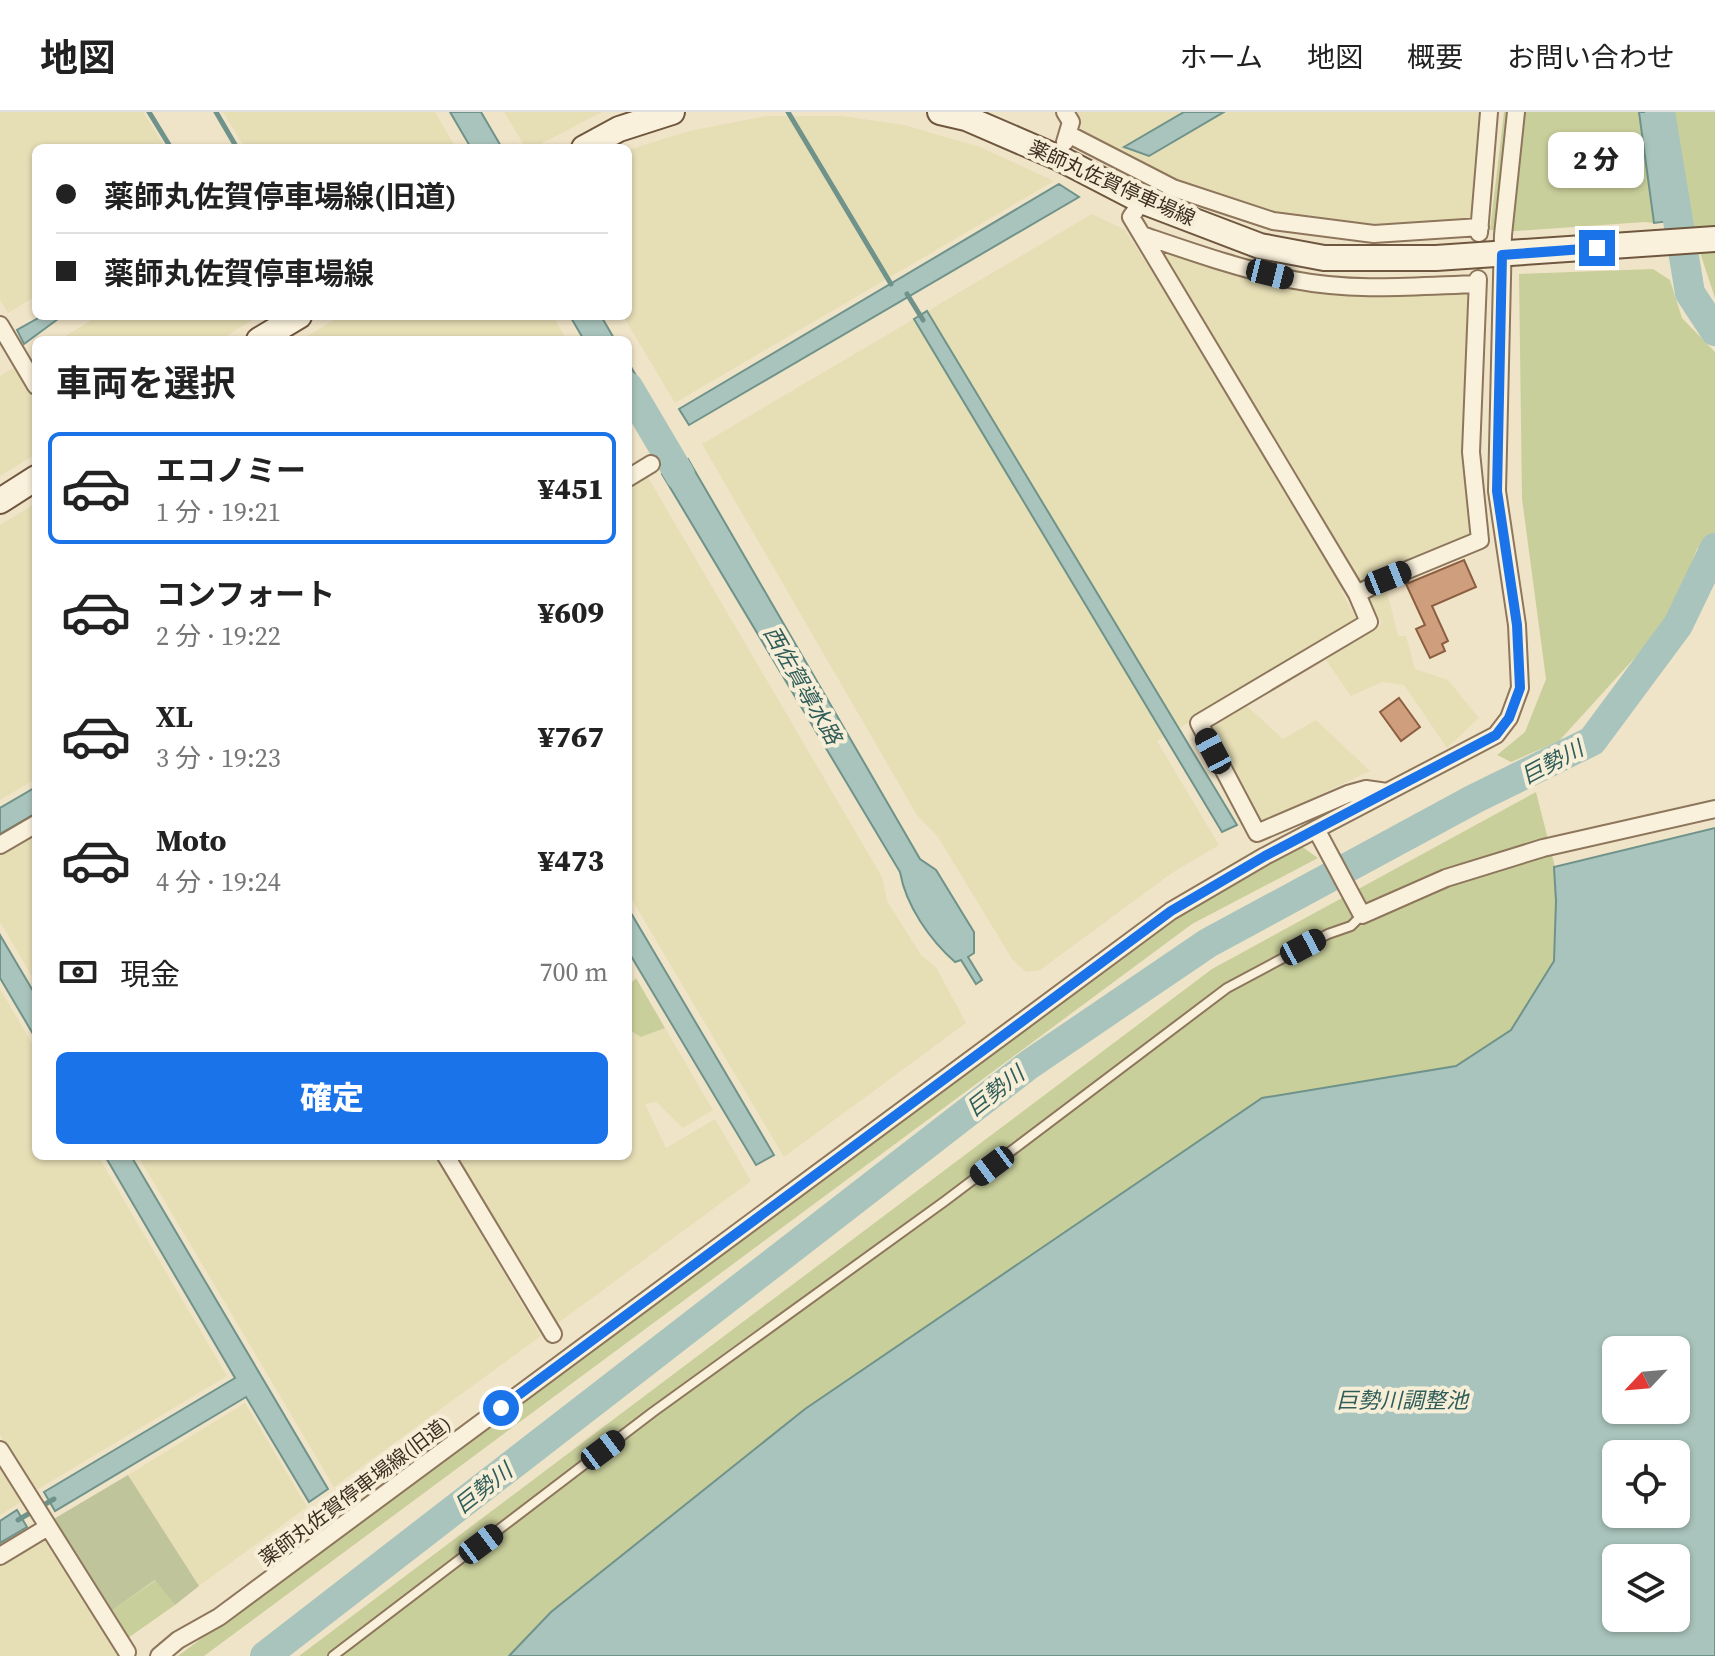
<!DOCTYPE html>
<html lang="ja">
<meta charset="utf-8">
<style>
:root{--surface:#fff;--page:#f6f6f6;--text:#222;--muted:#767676;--line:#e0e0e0;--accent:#1a73e8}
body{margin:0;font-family:"Source Serif 4","Noto Sans JP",serif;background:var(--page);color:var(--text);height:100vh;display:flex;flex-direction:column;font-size:30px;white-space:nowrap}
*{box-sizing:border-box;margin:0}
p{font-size:26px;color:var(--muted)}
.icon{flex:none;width:44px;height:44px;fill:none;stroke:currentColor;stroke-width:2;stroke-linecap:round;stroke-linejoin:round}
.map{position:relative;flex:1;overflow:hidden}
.sheet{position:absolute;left:32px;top:224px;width:600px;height:824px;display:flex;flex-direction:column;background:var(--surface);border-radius:12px;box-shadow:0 2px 6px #0004}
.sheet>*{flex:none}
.top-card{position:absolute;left:32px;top:32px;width:600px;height:176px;border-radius:12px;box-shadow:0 2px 6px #0004;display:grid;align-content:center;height:176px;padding:0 24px;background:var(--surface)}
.needle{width:52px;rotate:244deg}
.buttons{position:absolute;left:1602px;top:1224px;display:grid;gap:16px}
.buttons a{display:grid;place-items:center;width:88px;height:88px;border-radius:12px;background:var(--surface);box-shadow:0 2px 6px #0004;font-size:40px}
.end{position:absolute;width:36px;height:36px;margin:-18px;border:10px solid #1a73e8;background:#fff;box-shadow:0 0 0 4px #fff}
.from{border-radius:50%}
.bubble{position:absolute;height:56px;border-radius:12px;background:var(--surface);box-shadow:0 2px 6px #0004;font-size:26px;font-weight:800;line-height:56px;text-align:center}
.car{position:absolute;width:24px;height:48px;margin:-24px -12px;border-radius:10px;box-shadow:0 0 6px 2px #0007;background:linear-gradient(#222 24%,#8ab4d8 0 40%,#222 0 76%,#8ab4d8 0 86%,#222 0)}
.top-card b{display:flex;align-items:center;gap:28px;height:76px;font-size:30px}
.top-card b+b{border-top:2px solid var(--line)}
.top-card i{width:20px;height:20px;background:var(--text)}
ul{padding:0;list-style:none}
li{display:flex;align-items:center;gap:24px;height:112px;margin:0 16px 12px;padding:0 8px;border:4px solid transparent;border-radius:12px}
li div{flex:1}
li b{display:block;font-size:30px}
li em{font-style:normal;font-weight:800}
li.selected{border-color:var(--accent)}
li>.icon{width:72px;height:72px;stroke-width:1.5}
h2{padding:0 24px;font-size:36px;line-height:96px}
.pay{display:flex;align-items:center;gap:20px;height:88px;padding:0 24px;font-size:30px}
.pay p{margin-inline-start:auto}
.primary-button{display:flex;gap:16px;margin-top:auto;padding:16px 24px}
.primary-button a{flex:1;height:92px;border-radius:12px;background:var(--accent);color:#fff;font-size:32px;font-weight:800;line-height:92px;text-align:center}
header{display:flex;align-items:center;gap:48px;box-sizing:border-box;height:112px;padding:0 40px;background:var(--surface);border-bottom:2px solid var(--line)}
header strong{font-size:38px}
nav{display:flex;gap:44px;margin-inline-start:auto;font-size:28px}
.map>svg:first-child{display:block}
.farmland{fill:#e6deb5}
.green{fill:#c9cf9b;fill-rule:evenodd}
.cemetery{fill:#bfc49a}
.water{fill:#a9c4bc;stroke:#6f938a;stroke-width:2;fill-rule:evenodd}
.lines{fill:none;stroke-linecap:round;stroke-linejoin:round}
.stream{stroke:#6f938a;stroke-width:5}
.river{stroke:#a9c4bc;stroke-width:30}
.building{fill:#cf9f7d;stroke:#8d5f41;stroke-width:2}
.lane-casing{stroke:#8d765c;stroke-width:12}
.street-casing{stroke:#8d765c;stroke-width:20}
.secondary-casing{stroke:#6f573f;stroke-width:28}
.lane{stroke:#faf1dc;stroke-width:8}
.street{stroke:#faf1dc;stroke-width:16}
.secondary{stroke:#faf1dc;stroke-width:24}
.route{stroke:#1a73e8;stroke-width:10}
.labels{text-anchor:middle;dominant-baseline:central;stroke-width:8;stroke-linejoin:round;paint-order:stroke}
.street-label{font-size:20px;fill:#3d2e20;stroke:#f7eed8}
.water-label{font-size:22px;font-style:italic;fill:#2f5d5a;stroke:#f7eed8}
</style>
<header>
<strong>地図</strong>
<nav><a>ホーム</a><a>地図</a><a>概要</a><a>お問い合わせ</a></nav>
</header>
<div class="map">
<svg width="1715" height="1544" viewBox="0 0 1715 1544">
<rect width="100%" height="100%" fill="#f0e4c8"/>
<path class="farmland" d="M0 0H143L166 36H36V184L8 201 0 188Z
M223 0H435L456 36H245Z
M504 0H602L533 36H526Z
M1060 0H1489L1484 48 1470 111 1368 116 1270 101 1176 69 1085 23Z
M766 4H842L904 13 980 35 1054 69 675 291 623 204H628V38L689 19Z
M1092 102 1125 118 1145 149 1166 138 1296 176 1467 177 1466 342 1472 422 1341 479 1359 511 1157 629 1219 733 1172 761 1040 858 1026 860 1012 847 938 725 917 703 702 332Z
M98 204H253L254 207 220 228H59Z
M340 204H553L567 228H301Z
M16 254 36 288V342L0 364V264Z
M646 362 882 765 887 789 921 843 936 855 966 911 784 1045 628 781V372Z
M36 391V667L0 688V413Z
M1386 475 1398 524H1406L1415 557 1448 568 1479 606 1447 636 1404 573 1382 570 1351 584 1326 548 1382 512 1368 484Z
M1247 594 1283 627 1316 608 1370 659 1262 710 1209 616Z
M36 722V871L0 810V743Z
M0 877 36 938V1044H98L227 1264 35 1379 0 1323Z
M665 916 713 998 683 1016 656 990 645 992 666 1036 715 1007 751 1069 554 1214 453 1044H628V917L641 925Z
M138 1044H435L541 1224 334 1375Z
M245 1291 307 1395 199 1474 128 1363Z
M0 1356 21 1390 0 1403Z
M43 1426 118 1544H0V1452Z"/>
<path class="green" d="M1504 0H1639L1654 111 1645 110 1517 119 1490 118Z
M1672 0H1715V186L1689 107Z
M1653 157 1670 168 1682 206 1715 240V421L1697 437 1670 507 1559 629 1511 650 1497 643 1525 620 1546 567 1522 387 1519 162Z
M1536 680 1555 755 1715 716V1544L1676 1506V1446H1616L1569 1455 1676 1402 1690 1329 1537 1327 791 1544H299L1212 857ZM1616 1238H1676V1298H1616Z
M1301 734 1318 746 1192 812 204 1544H178L1105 853 1209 782Z
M636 866 665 916 641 925 628 917V874Z
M156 1468 175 1493 128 1526 110 1500Z"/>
<path class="cemetery" d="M128 1363 199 1474 175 1493 155 1468 110 1500 52 1408Z"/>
<path class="water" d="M450 0H481L502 36H471Z
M1184 0H1224L1149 44 1124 35Z
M1639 0H1672L1689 107 1654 111Z
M1059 72 1079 85 689 313 679 297Z
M927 199 1237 713 1222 720 914 207Z
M42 204H62L24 232 17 218Z
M570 204H601L615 228H584Z
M628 250 648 284 641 289 654 312 646 316 633 294 628 296Z
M665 327 680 351 688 347 920 747 936 758 974 820V841L968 845 982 868 976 872 961 848 955 850C930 828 906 794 900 760L662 362 671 356 657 332Z
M36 675V701L0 722V696Z
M1715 716V1544H509L551 1500 805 1297 1262 986 1456 954 1511 918 1554 849 1556 789 1554 755ZM1616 1238H1676V1298H1616ZM1616 1342H1676V1402H1616ZM1616 1446H1676V1506H1616Z
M628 796 774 1043 756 1053 628 839Z
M0 823 36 884V927L0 866Z
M105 1044H131L328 1377 309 1390 246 1285 55 1399 44 1380 235 1266Z
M17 1398 27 1415 0 1431V1409Z"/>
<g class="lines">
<path class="stream" d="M149 0 171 36
M216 0 237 36
M788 0 891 172
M907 182 923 208
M18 1408 54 1387"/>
<path class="river" d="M1660 0 1690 181 1715 219
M628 275 680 363
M265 1544 1030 952 1208 831 1474 687 1592 629 1678 513 1715 436"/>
</g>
<path class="building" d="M1464 448 1476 475 1432 494 1448 529 1442 532 1445 539 1430 546 1416 517 1425 513 1406 472Z
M1399 586 1420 615 1401 629 1380 600Z"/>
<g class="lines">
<g class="lane-casing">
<path id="lane" d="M333 1544 653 1300 945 1089 1227 876 1328 822 1351 814 1362 803"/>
</g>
<g class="street-casing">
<path id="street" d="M1065 0 1071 10 1065 30
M1068 22 1173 76 1273 109 1374 122 1480 115
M1142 89 1131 105 1357 482 1369 510 1199 611 1257 721 1348 682 1366 677 1387 680
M1479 121 1489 0
M1142 123C1192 140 1243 158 1294 168 1355 180 1417 174 1477 172
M0 213 36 274
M628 366 651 352
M1357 482 1388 466 1480 428 1471 340 1478 167
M1316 717 1362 803 1446 766 1543 736 1715 697
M0 733 36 712
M446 1044 553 1222
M0 1338 127 1540
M0 1444 48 1415
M159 1544 178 1528 219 1505 1171 799 1265 744 1496 623 1509 606 1520 576 1517 513 1497 379 1503 123 1516 0"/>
</g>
<g class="secondary-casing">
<path id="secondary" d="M940 0 966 6 1061 47 1142 89 1260 134 1324 146H1436L1715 127
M584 36 619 17 672 0
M259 228 299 204
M0 389 36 366"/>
</g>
<use href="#lane" class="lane"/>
<use href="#street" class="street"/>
<use href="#secondary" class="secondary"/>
</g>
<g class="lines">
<path class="route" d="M501 1296 1171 799 1265 744 1496 623 1509 606 1520 576 1517 513 1497 379 1502 143 1597 136"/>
</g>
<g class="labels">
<g class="street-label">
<text transform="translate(1112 71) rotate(24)">薬師丸佐賀停車場線</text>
<text transform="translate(355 1379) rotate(-37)">薬師丸佐賀停車場線(旧道)</text>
</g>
<g class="water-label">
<text transform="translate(803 573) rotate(60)">西佐賀導水路</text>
<text transform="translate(1552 650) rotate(-28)">巨勢川</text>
<text transform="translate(995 979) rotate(-38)">巨勢川</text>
<text x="1402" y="1288">巨勢川調整池</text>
<text transform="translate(483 1376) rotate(-38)">巨勢川</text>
</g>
</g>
</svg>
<div class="buttons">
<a><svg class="needle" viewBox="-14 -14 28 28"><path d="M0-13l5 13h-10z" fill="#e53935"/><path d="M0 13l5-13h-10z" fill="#767676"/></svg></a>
<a><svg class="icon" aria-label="locate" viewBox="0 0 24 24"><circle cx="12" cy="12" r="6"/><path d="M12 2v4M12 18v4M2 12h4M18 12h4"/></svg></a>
<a><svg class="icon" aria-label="layers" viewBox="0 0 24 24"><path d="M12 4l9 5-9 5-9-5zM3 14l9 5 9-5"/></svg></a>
</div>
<i class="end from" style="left:501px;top:1296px"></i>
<i class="end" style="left:1597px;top:136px"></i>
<div class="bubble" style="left:1548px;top:20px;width:96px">2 分</div>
<i class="car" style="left:1270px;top:162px;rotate:104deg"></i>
<i class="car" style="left:1388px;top:466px;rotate:68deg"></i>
<i class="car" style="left:1213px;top:639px;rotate:332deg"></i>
<i class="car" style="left:1303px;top:835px;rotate:62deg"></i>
<i class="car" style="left:992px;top:1054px;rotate:233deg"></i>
<i class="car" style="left:603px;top:1338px;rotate:53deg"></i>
<i class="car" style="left:481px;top:1432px;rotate:53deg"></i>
<div class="top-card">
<b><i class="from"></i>薬師丸佐賀停車場線(旧道)</b>
<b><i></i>薬師丸佐賀停車場線</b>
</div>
<section class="sheet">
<h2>車両を選択</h2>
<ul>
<li class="selected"><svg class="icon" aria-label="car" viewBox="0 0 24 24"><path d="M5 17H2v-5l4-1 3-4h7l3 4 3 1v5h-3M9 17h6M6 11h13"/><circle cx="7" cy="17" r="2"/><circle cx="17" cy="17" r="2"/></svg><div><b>エコノミー</b><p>1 分 · 19:21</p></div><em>¥451</em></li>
<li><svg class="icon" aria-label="car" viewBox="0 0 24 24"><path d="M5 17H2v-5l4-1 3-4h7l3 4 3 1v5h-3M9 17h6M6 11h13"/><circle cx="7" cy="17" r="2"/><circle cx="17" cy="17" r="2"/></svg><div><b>コンフォート</b><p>2 分 · 19:22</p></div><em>¥609</em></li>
<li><svg class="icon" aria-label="car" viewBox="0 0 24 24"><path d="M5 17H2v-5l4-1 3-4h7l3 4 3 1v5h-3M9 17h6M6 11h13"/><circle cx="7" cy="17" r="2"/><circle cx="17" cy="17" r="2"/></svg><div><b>XL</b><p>3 分 · 19:23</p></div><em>¥767</em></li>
<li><svg class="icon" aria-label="car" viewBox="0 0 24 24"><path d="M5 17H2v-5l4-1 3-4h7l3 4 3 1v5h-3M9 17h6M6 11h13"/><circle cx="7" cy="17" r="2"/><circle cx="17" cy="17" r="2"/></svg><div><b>Moto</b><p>4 分 · 19:24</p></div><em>¥473</em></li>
</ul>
<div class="pay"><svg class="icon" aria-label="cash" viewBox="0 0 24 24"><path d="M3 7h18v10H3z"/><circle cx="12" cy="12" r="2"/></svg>現金<p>700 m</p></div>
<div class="primary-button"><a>確定</a></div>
</section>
</div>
